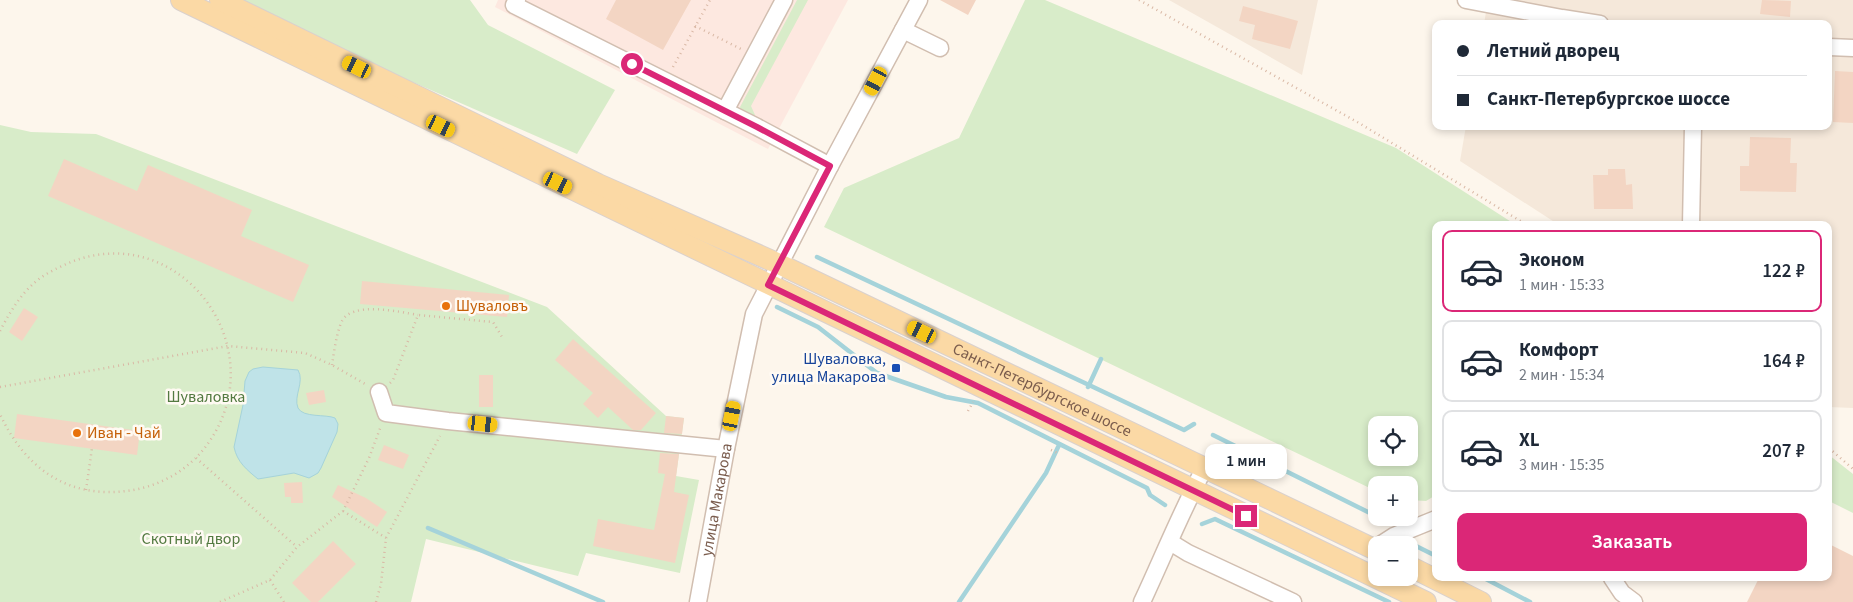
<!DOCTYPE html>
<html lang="ru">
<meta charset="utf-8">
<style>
:root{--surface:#fff;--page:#f2f2f3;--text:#1f2937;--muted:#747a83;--line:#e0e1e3;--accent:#db2777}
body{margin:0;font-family:"Source Sans 3",sans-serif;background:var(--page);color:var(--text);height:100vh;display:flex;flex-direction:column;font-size:19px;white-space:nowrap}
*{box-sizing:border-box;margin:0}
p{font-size:16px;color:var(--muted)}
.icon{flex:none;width:28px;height:28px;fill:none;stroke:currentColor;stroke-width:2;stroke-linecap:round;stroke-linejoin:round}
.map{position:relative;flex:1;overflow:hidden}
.drawer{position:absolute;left:1432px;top:221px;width:400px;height:360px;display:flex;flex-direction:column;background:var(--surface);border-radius:10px;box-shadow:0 2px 8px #0003}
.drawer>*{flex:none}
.guide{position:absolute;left:1432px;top:20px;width:400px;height:110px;border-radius:10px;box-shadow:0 2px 8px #0003;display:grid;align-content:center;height:110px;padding:0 25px;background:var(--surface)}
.fabs{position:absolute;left:1368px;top:416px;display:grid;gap:10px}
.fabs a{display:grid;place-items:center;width:50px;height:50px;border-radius:10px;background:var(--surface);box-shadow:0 2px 8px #0003;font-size:25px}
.end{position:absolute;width:22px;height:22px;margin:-11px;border:6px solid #db2777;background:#fff;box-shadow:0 0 0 2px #fff}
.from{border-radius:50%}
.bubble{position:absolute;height:35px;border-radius:10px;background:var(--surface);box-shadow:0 2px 8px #0003;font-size:16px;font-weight:600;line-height:35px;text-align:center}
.car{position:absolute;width:15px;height:30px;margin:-15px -8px;border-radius:6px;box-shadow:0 0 4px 1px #0007;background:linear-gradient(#f5c518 24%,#345 0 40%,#f5c518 0 76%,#345 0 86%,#f5c518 0)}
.guide b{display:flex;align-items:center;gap:18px;height:48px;font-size:19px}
.guide b+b{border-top:1px solid var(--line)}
.guide i{width:12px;height:12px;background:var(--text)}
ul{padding:9px 0 0;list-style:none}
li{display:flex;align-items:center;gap:15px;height:82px;margin:0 10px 8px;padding:0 15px;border:2px solid var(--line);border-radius:10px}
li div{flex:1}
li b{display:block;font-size:19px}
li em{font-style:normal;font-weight:600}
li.selected{border-color:var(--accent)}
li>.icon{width:45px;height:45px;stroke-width:1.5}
.primary-button{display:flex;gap:10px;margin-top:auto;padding:10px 25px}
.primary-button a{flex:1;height:58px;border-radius:10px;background:var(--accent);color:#fff;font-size:20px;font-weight:600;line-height:58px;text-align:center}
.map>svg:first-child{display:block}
.residential{fill:#f5e8da}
.commercial{fill:#fde8e0}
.green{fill:#d8ecc9;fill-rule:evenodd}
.water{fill:#bfe3e8;stroke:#a5d3da}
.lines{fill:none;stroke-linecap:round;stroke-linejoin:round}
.stream{stroke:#a5d3da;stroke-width:4.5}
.building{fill:#f3d5c3}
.minor-casing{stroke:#d1beb0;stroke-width:19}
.major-casing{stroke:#dad1cd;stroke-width:22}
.path{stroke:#d9b8a5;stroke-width:2.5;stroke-dasharray:1 4;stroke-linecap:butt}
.minor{stroke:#fff;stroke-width:16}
.major{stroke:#fbd9a5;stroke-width:20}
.route{stroke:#db2777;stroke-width:6}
.food-dot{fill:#e8710a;stroke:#fffaf3;stroke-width:2}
.transit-dot{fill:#1a4fb4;stroke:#fffaf3;stroke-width:2}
.labels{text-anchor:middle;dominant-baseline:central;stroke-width:5;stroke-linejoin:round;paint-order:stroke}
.food-label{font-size:16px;fill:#c56008;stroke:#fffaf3;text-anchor:start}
.transit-label{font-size:16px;fill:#164399;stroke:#fffaf3;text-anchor:end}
.street-label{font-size:16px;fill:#7a5c4d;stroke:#fffaf3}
.park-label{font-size:16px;fill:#537a41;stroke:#fffaf3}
</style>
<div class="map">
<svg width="1853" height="602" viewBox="0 0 1853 602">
<rect width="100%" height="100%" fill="#fdf6ec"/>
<path class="residential" d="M1169 0H1318L1302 75Z
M1488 0H1853V408L1829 407V225H1559L1460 161 1466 126H1829V24H1484Z"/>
<path class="commercial" d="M498 0H848L768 149 495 7Z"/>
<path class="green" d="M242 0H470L488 25 615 90 577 154 408 80Z
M797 0H808L751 106 755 115 753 118 741 111 740 107Z
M1025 0H1045L1396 148 1516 225H1436V495L1426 501 1409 500V485H1376V491L824 227 844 188 959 138ZM1376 425H1409V458H1376Z
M0 125 31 132 96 134 547 307 666 416 684 418 676 476 699 480 680 573 586 553 578 576 426 539 411 602H0Z
M1829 455 1853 474V513L1829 501Z"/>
<path class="water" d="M263 367 298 370C305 382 293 396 298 408 303 418 326 414 335 418L338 424 337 432 321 468 318 473 309 478 294 473 258 479C247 470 237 462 234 447L243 405 245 381 249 372 253 369Z"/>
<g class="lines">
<path class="stream" d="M817 257 1089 385 1101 359
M777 307 818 327 877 373 946 397 978 403 1147 488 1150 495 1165 505
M1088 387 1089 385 1184 430 1194 424
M1213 435 1376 516
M1202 524 1215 519 1389 602
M428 528 603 602
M1410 543 1436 556
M1484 578 1530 602
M959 602 1046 473 1059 445"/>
</g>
<path class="building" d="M616 0H691L663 50 606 19Z
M940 0H976L968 15Z
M1762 0 1791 1 1790 17 1760 14Z
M1243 6 1298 21 1290 49 1252 39 1255 25 1239 21Z
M1835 71 1853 72V123L1833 122Z
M1750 137 1791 138 1790 163H1797L1796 192 1740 191V166H1749Z
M64 159 137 191 148 165 252 210 241 236 309 265 293 302 48 196Z
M1608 169H1625L1626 185 1632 184 1633 209H1594L1593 175H1608Z
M362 281 509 295 507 317 360 304Z
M24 308 38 317 22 341 9 332Z
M573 339 656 413 641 430H633L608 407 598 418 583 404 593 393 555 360Z
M479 375H493V407H479Z
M324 390 326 402 309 405 306 393Z
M17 414 140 431 137 455 14 438Z
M666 416 684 418 682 434 664 433Z
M384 445 409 455 403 469 378 460Z
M660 453 679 454 674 492 689 495 675 563 593 546 598 519 654 530 665 474 658 473Z
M302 482 303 503H291V497H285L284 483Z
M338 485 366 498 387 512 377 527 332 497Z
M333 541 356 564 318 602H311L292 583Z
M1829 544 1853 556V602H1747L1759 578H1829Z"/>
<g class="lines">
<g class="minor-casing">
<g id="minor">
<path d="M517 0 514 5 757 127 830 166"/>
<path d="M1466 0 1562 18 1600 24"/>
<path d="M903 30 940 48"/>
<path d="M1829 47 1853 48"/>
<path d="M725 111 784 0"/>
<path d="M1691 225 1693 126"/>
<path d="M379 392 386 413 448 421 726 449"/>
<path d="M1170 542 1188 553 1293 602"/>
<path d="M1380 545 1394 536 1436 519"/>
<path d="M1612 578 1622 593 1634 602"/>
<path id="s1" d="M698 602 726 449 754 314 830 166 919 0"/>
<path d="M1142 602C1163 557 1181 512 1204 469"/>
</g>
</g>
<g class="major-casing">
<g id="major">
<path d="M181 0 1426 602"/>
<path id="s2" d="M220 0 598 184 779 264 1376 550"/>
<path d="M1409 566 1481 602"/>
</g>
</g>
<path class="path" d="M1139 0 1359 123 1527 225
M695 26 741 49
M673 67 710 0
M0 331C9 314 18 298 32 285 42 275 57 268 71 262 184 218 280 355 203 450 179 479 143 493 106 492 55 491 20 458 0 414
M332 365C334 352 336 336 341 323 350 300 400 312 418 315
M390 383 393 380 418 315 493 322 502 337
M0 387 228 346 305 353 332 365 367 385
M968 411 973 402
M1829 448 1853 469
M1051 450 1060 454
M196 458 297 547
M86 490 92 448
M343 511 386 538
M270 580 284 602
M220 602 270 580 297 547 343 511 369 458 381 426
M376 602 381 584 386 538 440 436"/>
<use href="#minor" class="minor"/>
<use href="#major" class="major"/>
</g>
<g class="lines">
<path class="route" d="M632 64 757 127 830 166 768 285 1246 516"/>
</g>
<g class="food-dot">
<circle cx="446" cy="306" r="5"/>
<circle cx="77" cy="433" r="5"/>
</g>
<rect class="transit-dot" x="891" y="363" width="10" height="10" rx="2.5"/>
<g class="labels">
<g class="food-label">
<text x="456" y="306">Шуваловъ</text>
<text x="87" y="433">Иван - Чай</text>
</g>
<g class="transit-label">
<text x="886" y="359">Шуваловка,<tspan x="886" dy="18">улица Макарова</tspan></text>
</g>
<g class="street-label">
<text stroke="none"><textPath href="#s2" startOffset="910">Санкт-Петербургское шоссе</textPath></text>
<text stroke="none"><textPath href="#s1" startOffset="104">улица Макарова</textPath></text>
</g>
<g class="park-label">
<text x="206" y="397">Шуваловка</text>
<text x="191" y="539">Скотный двор</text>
</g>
</g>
</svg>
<div class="fabs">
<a><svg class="icon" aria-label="locate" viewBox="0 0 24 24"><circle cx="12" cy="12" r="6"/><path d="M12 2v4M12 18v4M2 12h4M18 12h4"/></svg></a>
<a>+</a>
<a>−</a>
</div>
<i class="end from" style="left:632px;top:64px"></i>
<i class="end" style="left:1246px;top:516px"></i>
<div class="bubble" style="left:1205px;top:444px;width:82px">1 мин</div>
<i class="car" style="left:357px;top:67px;rotate:296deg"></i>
<i class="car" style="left:876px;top:81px;rotate:208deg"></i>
<i class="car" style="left:441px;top:126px;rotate:116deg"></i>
<i class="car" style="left:558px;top:183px;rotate:116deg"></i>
<i class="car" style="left:922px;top:332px;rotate:296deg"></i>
<i class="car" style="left:732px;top:416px;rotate:11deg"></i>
<i class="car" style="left:483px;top:424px;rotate:96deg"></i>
<div class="guide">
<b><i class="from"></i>Летний дворец</b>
<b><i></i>Санкт-Петербургское шоссе</b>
</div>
<section class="drawer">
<ul>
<li class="selected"><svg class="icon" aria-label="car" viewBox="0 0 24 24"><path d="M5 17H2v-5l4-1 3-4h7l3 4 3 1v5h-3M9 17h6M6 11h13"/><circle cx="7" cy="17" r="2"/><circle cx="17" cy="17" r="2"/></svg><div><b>Эконом</b><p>1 мин · 15:33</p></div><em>122 ₽</em></li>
<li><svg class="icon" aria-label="car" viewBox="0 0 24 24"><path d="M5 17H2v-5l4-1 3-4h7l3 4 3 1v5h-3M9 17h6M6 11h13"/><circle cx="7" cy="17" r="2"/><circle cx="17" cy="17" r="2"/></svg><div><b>Комфорт</b><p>2 мин · 15:34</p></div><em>164 ₽</em></li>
<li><svg class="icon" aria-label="car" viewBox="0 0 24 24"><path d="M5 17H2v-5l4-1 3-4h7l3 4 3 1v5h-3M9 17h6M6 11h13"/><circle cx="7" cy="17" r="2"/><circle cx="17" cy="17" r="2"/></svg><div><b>XL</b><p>3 мин · 15:35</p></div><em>207 ₽</em></li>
</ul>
<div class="primary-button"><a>Заказать</a></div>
</section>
</div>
